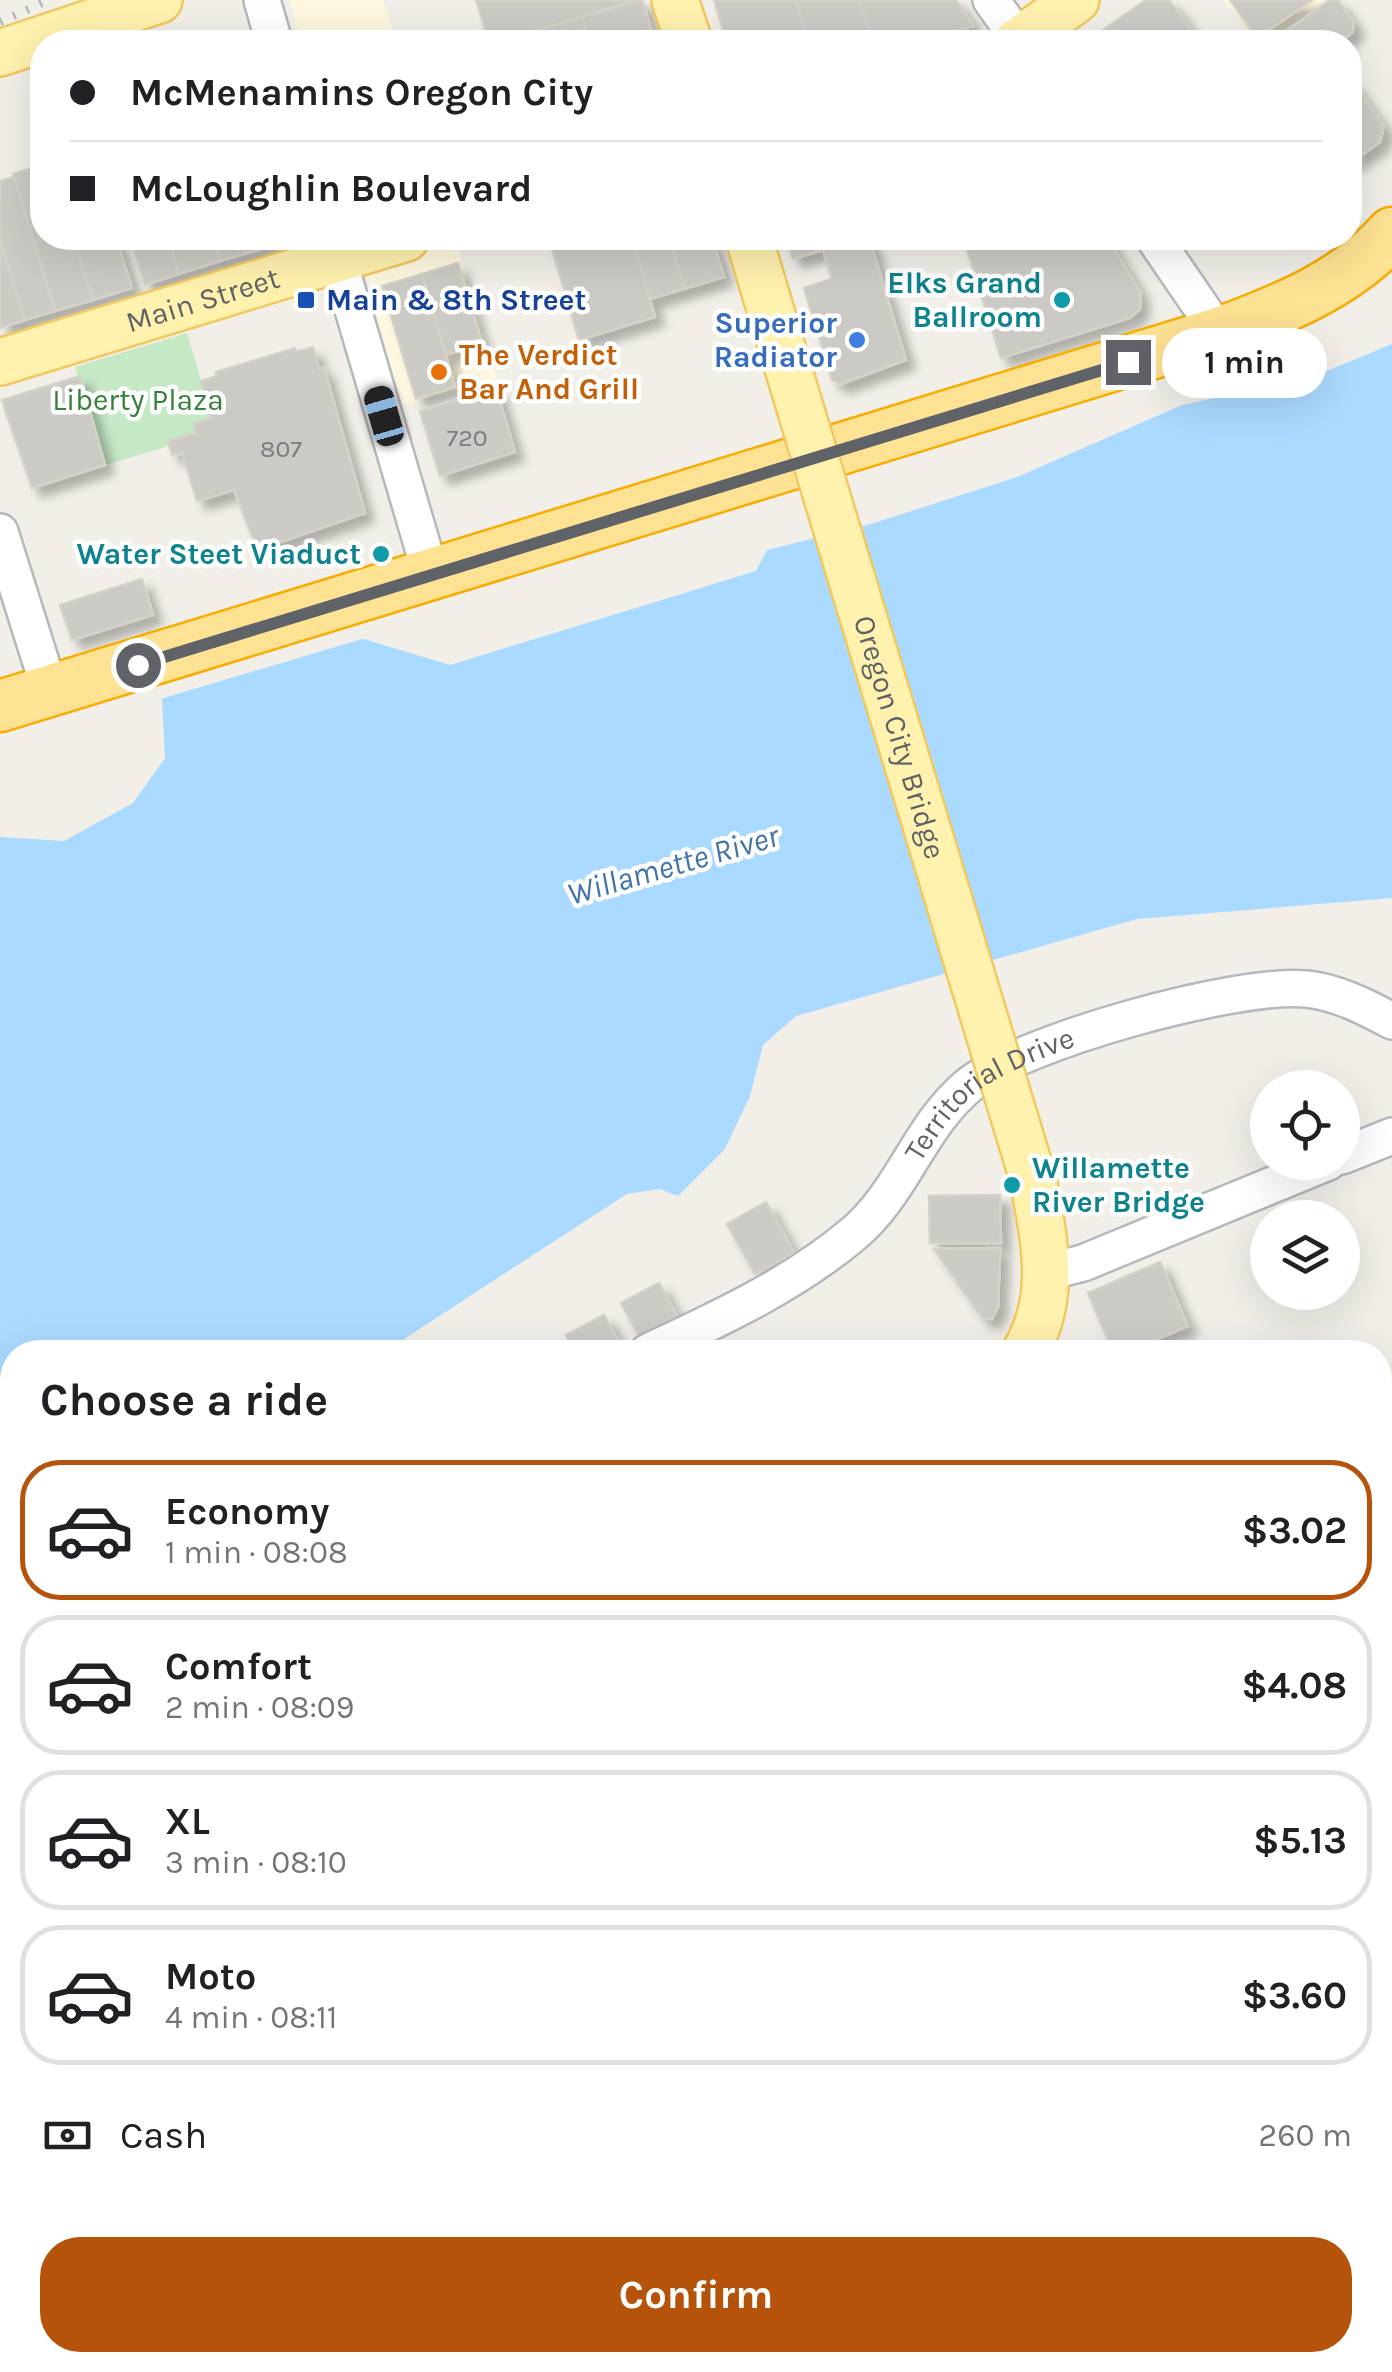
<!DOCTYPE html>
<meta charset="utf-8">
<style>
:root{--surface:#fff;--page:#f2f2f2;--text:#202124;--muted:#757577;--line:#e0e0e0;--accent:#b45309}
body{margin:0;font-family:Karla,sans-serif;background:var(--page);color:var(--text);height:100vh;display:flex;flex-direction:column;font-size:38px;white-space:nowrap}
*{box-sizing:border-box;margin:0}
p{font-size:32px;color:var(--muted)}
.icon{flex:none;width:55px;height:55px;fill:none;stroke:currentColor;stroke-width:2;stroke-linecap:round;stroke-linejoin:round}
.map{position:relative;flex:1;overflow:hidden}
.details{position:absolute;left:0px;top:1340px;width:1392px;height:1032px;display:flex;flex-direction:column;background:var(--surface);border-radius:40px 40px 0 0;box-shadow:0 10px 40px #0002}
.details>*{flex:none}
.top-card{position:absolute;left:30px;top:30px;width:1332px;height:220px;border-radius:40px;box-shadow:0 10px 40px #0002;display:grid;align-content:center;height:220px;padding:0 40px;background:var(--surface)}
.controls{position:absolute;left:1250px;top:1070px;display:grid;gap:20px}
.controls a{display:grid;place-items:center;width:110px;height:110px;border-radius:50%;background:var(--surface);box-shadow:0 10px 40px #0002;font-size:50px}
.end{position:absolute;width:45px;height:45px;margin:-22px;border:12px solid #5f6368;background:#fff;box-shadow:0 0 0 5px #fff}
.from{border-radius:50%}
.bubble{position:absolute;height:70px;border-radius:35px;background:var(--surface);box-shadow:0 10px 40px #0002;font-size:32px;font-weight:700;line-height:70px;text-align:center}
.car{position:absolute;width:30px;height:60px;margin:-30px -15px;border-radius:12px;box-shadow:0 0 8px 2px #0007;background:linear-gradient(#222 24%,#8ab4d8 0 40%,#222 0 76%,#8ab4d8 0 86%,#222 0)}
.top-card b{display:flex;align-items:center;gap:35px;height:95px;font-size:38px}
.top-card b+b{border-top:2px solid var(--line)}
.top-card i{width:25px;height:25px;background:var(--text)}
ul{padding:0;list-style:none}
li{display:flex;align-items:center;gap:30px;height:140px;margin:0 20px 15px;padding:0 20px;border:5px solid var(--line);border-radius:40px}
li div{flex:1}
li b{display:block;font-size:38px}
li em{font-style:normal;font-weight:700}
li.current{border-color:var(--accent)}
li>.icon{width:90px;height:90px;stroke-width:1.5}
h2{padding:0 40px;font-size:45px;line-height:120px}
.pay{display:flex;align-items:center;gap:25px;height:110px;padding:0 40px;font-size:38px}
.pay p{margin-inline-start:auto}
.button{display:flex;gap:20px;margin-top:auto;padding:20px 40px}
.button a{flex:1;height:115px;border-radius:40px;background:var(--accent);color:#fff;font-size:40px;font-weight:700;line-height:115px;text-align:center}
.map>svg:first-child{display:block}
.commercial{fill:#fef7e0}
.green{fill:#c5e8c5}
.water{fill:#aadaff}
.pier{fill:#f1efe8}
.building{fill:#cccac5;stroke:#d6d1c6;stroke-width:2.5;filter:url(#shadow)}
.lines{fill:none;stroke-linecap:round;stroke-linejoin:round}
.minor-casing{stroke:#b5b8bc;stroke-width:40}
.major-casing{stroke:#f2c960;stroke-width:50}
.highway-casing{stroke:#f9ab00;stroke-width:55}
.minor{stroke:#fff;stroke-width:35}
.major{stroke:#fff2af;stroke-width:45}
.highway{stroke:#fde293;stroke-width:50}
.rail{stroke:#b6b7b8;stroke-width:8;stroke-dasharray:2.5 12;stroke-linecap:butt}
.major-bridge-casing{stroke:#f2c960;stroke-width:50;stroke-linecap:butt}
.major-bridge{stroke:#fff2af;stroke-width:45}
.route{stroke:#5f6368;stroke-width:12}
.transit-dot{fill:#1a4fb4;stroke:#fff;stroke-width:4}
.culture-dot{fill:#0f9aa8;stroke:#fff;stroke-width:4}
.shop-dot{fill:#3f7fe0;stroke:#fff;stroke-width:4}
.food-dot{fill:#e8710a;stroke:#fff;stroke-width:4}
.labels{text-anchor:middle;dominant-baseline:central;stroke-width:9;stroke-linejoin:round;paint-order:stroke}
.number-label{font-size:25px;fill:#7a7d7f}
.culture-label{font-size:30px;font-weight:bold;fill:#0d838f;stroke:#fff;text-anchor:end}
.street-label{font-size:30px;fill:#5f6368;stroke:#fff}
.transit-label{font-size:30px;font-weight:bold;fill:#164399;stroke:#fff;text-anchor:start}
.shop-label{font-size:30px;font-weight:bold;fill:#366cbe;stroke:#fff;text-anchor:end}
.food-label{font-size:30px;font-weight:bold;fill:#c56008;stroke:#fff;text-anchor:start}
.park-label{font-size:30px;fill:#348238;stroke:#fff}
.water-label{font-size:32px;font-style:italic;fill:#4174aa;stroke:#fff}
</style>
<div class="map">
<svg width="1392" height="2372" viewBox="0 0 1392 2372">
<defs>
<filter id="shadow"><feDropShadow dx="9" dy="9" stdDeviation="5" flood-color="#0004"/></filter>
</defs>
<rect width="100%" height="100%" fill="#f1efe8"/>
<path class="commercial" d="M289 0H383L397 42H301Z
M1224 0H1325L1265 42H1254Z
M355 238H455L497 380 402 405Z"/>
<path class="green" d="M187 333 212 418 194 423 196 433 169 441V446L105 465 75 367Z
M12 1800V2171L0 2181V1808Z"/>
<path class="water" d="M1392 344V898L1137 919 796 1016 763 1045 750 1096 725 1149 678 1196 660 1189 627 1194 384 1352H12V1782L0 1791V837L64 841 133 803 165 758 162 698 354 636 450 665 756 571 767 550 871 524 1017 477 1182 405 1310 378Z"/>
<path class="pier" d="M352 631 372 636 157 700 161 693Z"/>
<path class="building" d="M476 0H637L497 42H489Z
M642 0 655 42H590L582 17Z
M714 0H796L809 42H727Z
M796 0H859L874 42H809Z
M859 0H956L973 26 919 42H874Z
M1146 0H1169L1200 42H1086Z
M1230 0H1312L1257 38Z
M1330 0H1338L1354 23 1352 33 1339 42H1271Z
M582 17 590 42H529L526 34Z
M526 34 529 42H497Z
M1350 79 1384 126 1380 142 1350 163Z
M42 165V238H73L93 300 55 311 13 174Z
M14 177 55 311 25 320 0 240V181Z
M73 238H116L132 288 93 300Z
M130 238H168L179 274 145 285Z
M168 238H212L220 261 179 274Z
M212 238H295V239L220 261Z
M549 238H632L655 317 579 340Z
M632 238H669L684 289 650 299Z
M669 238H712L724 277 684 289Z
M786 238H869L906 360 841 384 832 380 804 288 832 279 823 250 793 259Z
M982 238H1107L1140 292V309L1130 318 1001 358 965 243Z
M2 246 25 320 0 328V247Z
M458 263 482 344 446 355 422 274Z
M422 274 455 387 416 399 382 286Z
M313 347 319 369 324 368 365 513 272 545 271 542 256 546 234 490 197 501 182 452 172 455 168 441 196 433 194 423 212 418 201 381 217 376 216 372 295 348 296 352Z
M80 376 105 465 32 488 2 400Z
M496 388 515 452 440 476 420 411Z
M142 579 153 615 72 640 60 605Z
M1000 1195 1001 1243H930L929 1196Z
M766 1202 794 1252 755 1274 727 1224Z
M1000 1248 998 1307 992 1319 982 1318 934 1249Z
M1160 1262 1188 1326 1126 1352H1113L1088 1293Z
M659 1283 677 1316 639 1336 621 1303Z
M604 1315 621 1346 609 1352H575L566 1335Z
M1387 1637 1392 1641V1724L1380 1716V1646Z"/>
<g class="lines">
<g class="minor-casing">
<g id="minor">
<path d="M262 0 274 42"/>
<path d="M991 0 1021 42"/>
<path d="M332 238 431 575"/>
<path d="M1154 238 1219 333"/>
<path d="M0 532 50 691"/>
<path d="M1342 1156 1392 1136"/>
<path d="M1047 1272 1083 1263 1328 1162"/>
<path id="s1" d="M648 1352C718 1319 791 1286 852 1235 902 1194 919 1127 968 1086 1020 1042 1238 982 1307 989 1336 992 1366 1007 1392 1021"/>
<path d="M1235 2360 1239 2372"/>
</g>
</g>
<g class="major-casing">
<g id="major">
<path d="M675 0 689 42"/>
<path d="M1017 42 1076 0"/>
<path d="M0 53 159 0"/>
<path d="M749 238 766 295"/>
<path id="s2" d="M0 362 406 238"/>
<path d="M1025 1352C1058 1297 1044 1238 1033 1179"/>
<path d="M1380 1768 1392 1770"/>
</g>
</g>
<g class="highway-casing">
<path id="highway" d="M0 706 1219 333C1281 310 1347 284 1392 233
M1380 2018 1392 2015
M1380 2097 1392 2092
M1380 2150 1392 2144
M1380 2241 1392 2234
M393 2360V2372
M236 2372 352 2360
M631 2372 701 2360
M1147 2372 1171 2360"/>
</g>
<use href="#minor" class="minor"/>
<use href="#major" class="major"/>
<use href="#highway" class="highway"/>
<path class="rail" d="M0 22 49 0"/>
<g class="major-bridge-casing">
<g id="major-bridge">
<path id="s3" d="M766 295 1033 1179"/>
</g>
</g>
<use href="#major-bridge" class="major-bridge"/>
</g>
<g class="lines">
<path class="route" d="M138 665 1128 362"/>
</g>
<rect class="transit-dot" x="296" y="290" width="20" height="20" rx="5"/>
<g class="culture-dot">
<circle cx="1062" cy="300" r="10"/>
<circle cx="381" cy="554" r="10"/>
<circle cx="1012" cy="1185" r="10"/>
</g>
<circle class="shop-dot" cx="857" cy="340" r="10"/>
<circle class="food-dot" cx="439" cy="372" r="10"/>
<g class="labels">
<g class="number-label">
<text x="467" y="437">720</text>
<text x="281" y="448">807</text>
</g>
<g class="culture-label">
<text x="1042" y="283">Elks Grand<tspan x="1042" dy="34">Ballroom</tspan></text>
<text x="361" y="554">Water Steet Viaduct</text>
<text x="1032" y="1168" text-anchor="start">Willamette<tspan x="1032" dy="34">River Bridge</tspan></text>
</g>
<g class="street-label">
<text stroke="none"><textPath href="#s2" startOffset="212">Main Street</textPath></text>
<text stroke="none"><textPath href="#s3" startOffset="462">Oregon City Bridge</textPath></text>
<text stroke="none"><textPath href="#s1" startOffset="438">Territorial Drive</textPath></text>
</g>
<g class="transit-label">
<text x="326" y="300">Main &amp; 8th Street</text>
</g>
<g class="shop-label">
<text x="837" y="323">Superior<tspan x="837" dy="34">Radiator</tspan></text>
</g>
<g class="food-label">
<text x="459" y="355">The Verdict<tspan x="459" dy="34">Bar And Grill</tspan></text>
</g>
<g class="park-label">
<text x="138" y="400">Liberty Plaza</text>
</g>
<g class="water-label">
<text transform="translate(673 865) rotate(-16)">Willamette River</text>
</g>
</g>
</svg>
<div class="controls">
<a><svg class="icon" aria-label="locate" viewBox="0 0 24 24"><circle cx="12" cy="12" r="6"/><path d="M12 2v4M12 18v4M2 12h4M18 12h4"/></svg></a>
<a><svg class="icon" aria-label="layers" viewBox="0 0 24 24"><path d="M12 4l9 5-9 5-9-5zM3 14l9 5 9-5"/></svg></a>
</div>
<i class="end from" style="left:138px;top:665px"></i>
<i class="end" style="left:1128px;top:362px"></i>
<div class="bubble" style="left:1162px;top:328px;width:165px">1 min</div>
<i class="car" style="left:384px;top:416px;rotate:344deg"></i>
<div class="top-card">
<b><i class="from"></i>McMenamins Oregon City</b>
<b><i></i>McLoughlin Boulevard</b>
</div>
<section class="details">
<h2>Choose a ride</h2>
<ul>
<li class="current"><svg class="icon" aria-label="car" viewBox="0 0 24 24"><path d="M5 17H2v-5l4-1 3-4h7l3 4 3 1v5h-3M9 17h6M6 11h13"/><circle cx="7" cy="17" r="2"/><circle cx="17" cy="17" r="2"/></svg><div><b>Economy</b><p>1 min · 08:08</p></div><em>$3.02</em></li>
<li><svg class="icon" aria-label="car" viewBox="0 0 24 24"><path d="M5 17H2v-5l4-1 3-4h7l3 4 3 1v5h-3M9 17h6M6 11h13"/><circle cx="7" cy="17" r="2"/><circle cx="17" cy="17" r="2"/></svg><div><b>Comfort</b><p>2 min · 08:09</p></div><em>$4.08</em></li>
<li><svg class="icon" aria-label="car" viewBox="0 0 24 24"><path d="M5 17H2v-5l4-1 3-4h7l3 4 3 1v5h-3M9 17h6M6 11h13"/><circle cx="7" cy="17" r="2"/><circle cx="17" cy="17" r="2"/></svg><div><b>XL</b><p>3 min · 08:10</p></div><em>$5.13</em></li>
<li><svg class="icon" aria-label="car" viewBox="0 0 24 24"><path d="M5 17H2v-5l4-1 3-4h7l3 4 3 1v5h-3M9 17h6M6 11h13"/><circle cx="7" cy="17" r="2"/><circle cx="17" cy="17" r="2"/></svg><div><b>Moto</b><p>4 min · 08:11</p></div><em>$3.60</em></li>
</ul>
<div class="pay"><svg class="icon" aria-label="cash" viewBox="0 0 24 24"><path d="M3 7h18v10H3z"/><circle cx="12" cy="12" r="2"/></svg>Cash<p>260 m</p></div>
<div class="button"><a>Confirm</a></div>
</section>
</div>
